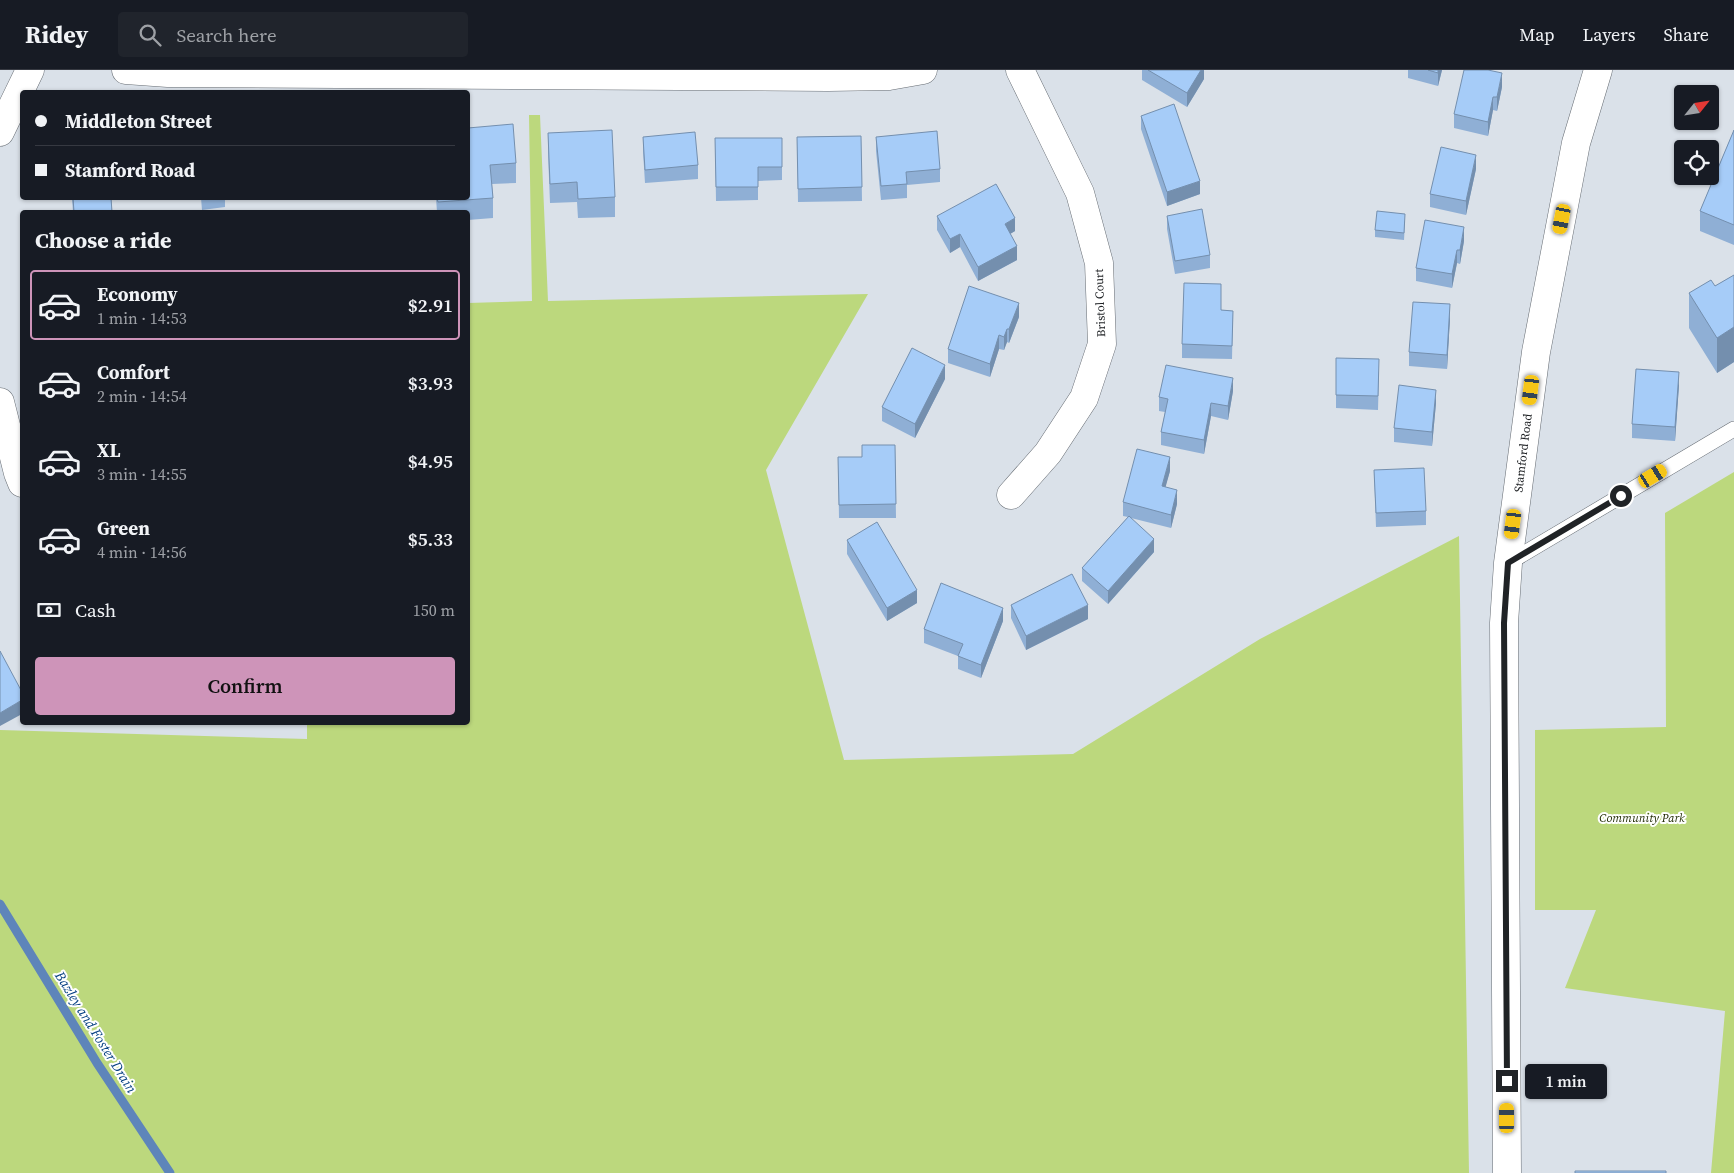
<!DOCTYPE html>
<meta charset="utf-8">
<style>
:root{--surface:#171b24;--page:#20242c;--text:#f1f3f6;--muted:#9ea1a6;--line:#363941;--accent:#ce94b9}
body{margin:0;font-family:"Source Serif 4",serif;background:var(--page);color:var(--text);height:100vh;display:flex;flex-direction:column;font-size:19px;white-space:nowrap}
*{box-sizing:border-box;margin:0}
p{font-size:16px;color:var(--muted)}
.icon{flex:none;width:28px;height:28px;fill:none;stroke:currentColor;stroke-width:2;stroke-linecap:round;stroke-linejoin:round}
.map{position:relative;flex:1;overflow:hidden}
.panel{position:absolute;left:20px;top:140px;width:450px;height:515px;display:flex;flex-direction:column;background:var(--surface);border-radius:5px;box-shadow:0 1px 4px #0004}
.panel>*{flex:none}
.banner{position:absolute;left:20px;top:20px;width:450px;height:110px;border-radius:5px;box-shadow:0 1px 4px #0004;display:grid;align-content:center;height:110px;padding:0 15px;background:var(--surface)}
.needle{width:32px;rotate:60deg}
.fabs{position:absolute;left:1674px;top:15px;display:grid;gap:10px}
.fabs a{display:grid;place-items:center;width:45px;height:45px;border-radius:5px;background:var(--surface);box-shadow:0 1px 4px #0004;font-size:25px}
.end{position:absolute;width:22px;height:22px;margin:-11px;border:6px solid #202326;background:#fff;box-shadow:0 0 0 2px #fff}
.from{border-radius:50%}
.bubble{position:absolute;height:35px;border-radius:5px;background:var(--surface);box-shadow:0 1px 4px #0004;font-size:16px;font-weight:600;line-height:35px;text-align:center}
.car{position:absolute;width:15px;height:30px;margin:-15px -8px;border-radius:6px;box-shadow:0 0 4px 1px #0007;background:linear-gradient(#f5c518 24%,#345 0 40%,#f5c518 0 76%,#345 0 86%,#f5c518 0)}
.banner b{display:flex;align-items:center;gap:18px;height:48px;font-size:19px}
.banner b+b{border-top:1px solid var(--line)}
.banner i{width:12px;height:12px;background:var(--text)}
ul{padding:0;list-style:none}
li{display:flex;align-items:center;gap:15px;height:70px;margin:0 10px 8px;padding:0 5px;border:2px solid transparent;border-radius:5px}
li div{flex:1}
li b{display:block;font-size:19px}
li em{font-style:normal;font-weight:600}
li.selected{border-color:var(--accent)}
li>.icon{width:45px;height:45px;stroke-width:1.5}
h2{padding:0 15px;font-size:22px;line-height:60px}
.pay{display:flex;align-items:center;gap:12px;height:55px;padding:0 15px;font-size:19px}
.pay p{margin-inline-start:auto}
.cta{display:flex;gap:10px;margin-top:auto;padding:10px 15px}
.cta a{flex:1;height:58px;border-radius:5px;background:var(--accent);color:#111;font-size:20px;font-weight:600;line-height:58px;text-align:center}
header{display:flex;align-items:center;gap:30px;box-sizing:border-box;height:70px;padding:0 25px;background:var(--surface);border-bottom:1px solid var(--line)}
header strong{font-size:24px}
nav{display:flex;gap:28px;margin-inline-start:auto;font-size:18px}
.search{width:350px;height:45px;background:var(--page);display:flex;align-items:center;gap:12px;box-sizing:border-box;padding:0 18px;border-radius:5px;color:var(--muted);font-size:19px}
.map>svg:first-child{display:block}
.green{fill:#bcd87d}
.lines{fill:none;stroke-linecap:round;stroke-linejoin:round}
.stream{stroke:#5e85ba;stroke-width:9}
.lane-casing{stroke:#666c73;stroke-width:16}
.street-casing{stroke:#666c73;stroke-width:29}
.secondary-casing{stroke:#666c73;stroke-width:29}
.lane{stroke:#fff;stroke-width:15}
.street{stroke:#fff;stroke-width:28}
.secondary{stroke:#fff;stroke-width:28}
.wall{fill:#8fafd5}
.shaded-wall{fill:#748fae}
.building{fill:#a6ccf8;stroke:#748fae}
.route{stroke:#202326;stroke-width:6}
.labels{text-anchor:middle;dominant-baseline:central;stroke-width:4;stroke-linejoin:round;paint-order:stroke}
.street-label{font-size:12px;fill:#202326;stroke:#fff}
.park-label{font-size:12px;font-style:italic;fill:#232e06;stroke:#fff}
.water-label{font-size:14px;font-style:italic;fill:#084183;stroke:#fff}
</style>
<header>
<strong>Ridey</strong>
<div class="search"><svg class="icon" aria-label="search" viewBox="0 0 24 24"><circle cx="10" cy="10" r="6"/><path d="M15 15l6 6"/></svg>Search here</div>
<nav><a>Map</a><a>Layers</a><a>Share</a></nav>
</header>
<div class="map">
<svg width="1734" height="1103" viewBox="0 0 1734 1103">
<rect width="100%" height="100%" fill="#dae1e9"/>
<path class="green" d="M529 45H540L548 231 868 224 766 400 844 690 1073 684 1260 569 1459 466 1469 1103H0V660L307 669V653L468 652V233L532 231Z
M1734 402V1103H1711L1725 941 1565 918 1596 840H1535V660L1666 657 1665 443Z"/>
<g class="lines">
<path class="stream" d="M0 834 97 993 170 1103"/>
<g class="lane-casing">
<path id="lane" d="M1508 493 1734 359"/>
</g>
<g class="street-casing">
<path id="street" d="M126 0 168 3 828 7 889 6 923 0
M0 62 30 0
M0 332 18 403 22 413
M1011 425 1048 383 1084 328 1102 274 1099 193 1080 123 1020 0"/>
</g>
<g class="secondary-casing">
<path id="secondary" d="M1507 1103 1504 553 1508 493 1536 282 1576 73 1598 0"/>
</g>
<use href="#lane" class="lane"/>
<use href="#street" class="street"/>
<use href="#secondary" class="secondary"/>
</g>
<path class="wall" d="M1142 0H1204V9L1187 37 1142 10Z
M1408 0H1442L1438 16 1408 8Z
M1502 17 1497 41 1493 40 1488 66 1454 58V44Z
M1141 46 1200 124 1167 136 1141 59Z
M468 58 516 93V113L492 114 493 128V148L468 150V142H437L436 128H468Z
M1734 60V175L1700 161V141Z
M548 63 615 127V147L578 148 577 132 550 133 548 83Z
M861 66 862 131 798 132 797 67Z
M643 67 698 95V109L645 113 643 81Z
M876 67 940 99V112L907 115V128L881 130 876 81Z
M715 68H782V110L758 111V130L716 131Z
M1476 99 1466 145 1430 137V124Z
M72 128H111L112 142H73Z
M201 128H225V137L202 140Z
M937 146 1015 161 1010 164 1017 190 978 211 960 177 950 183 937 160Z
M1167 146 1210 185V198L1175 204 1167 159Z
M1405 151 1404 170 1375 167V160Z
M1464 171 1460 194 1457 193 1452 218 1416 211V198Z
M1734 205V292L1717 303 1689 258V223L1715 216Z
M1221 240 1233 241 1232 289 1182 288V274Z
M1019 247 1009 273 1007 272 1004 280 999 279 990 307 948 293V279Z
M1450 248 1447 299 1409 296V282Z
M1336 288 1379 302 1378 340 1336 338Z
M945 309 915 368 882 351V337Z
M1679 315 1675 371 1632 368V354Z
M1233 321 1228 350 1211 346 1204 384 1161 375V362L1165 342 1159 341V327Z
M1436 333 1432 376 1394 372V358Z
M895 375 896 448H839L838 387H862Z
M1374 400 1426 441V455L1376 457Z
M1170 401 1165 417 1177 434 1171 458 1131 448 1154 482 1108 534 1082 511V498L1128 447 1123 446V432Z
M847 470 917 533 887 551 847 484Z
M1011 535 1088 549 1026 580 1011 548Z
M1003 551 981 608 958 599V586L924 573V559Z"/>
<path class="shaded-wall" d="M1201 0H1204V9L1187 37V23Z
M1438 0H1442L1438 16Z
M1502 3V17L1497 41V27Z
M1493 27V40L1488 66V52Z
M1476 85V99L1466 145V131Z
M1200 111V124L1167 136V122Z
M1015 148V161L1005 167V154Z
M1464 157V171L1460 194V180Z
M960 164V177L950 183V169Z
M1017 176V190L978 211V197Z
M1457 180V193L1452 218V204Z
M1019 233V247L1009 273V259Z
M1450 234V248L1447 299V285Z
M1734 257V292L1717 303V268Z
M1007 259V272L1004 280V267Z
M999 265V279L990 307V294Z
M945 295V309L915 368V354Z
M1679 302V315L1675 371V357Z
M1233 308V321L1228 350V336Z
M1436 320V333L1432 376V362Z
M1211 333V346L1204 384V370Z
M1170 387V401L1162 430V416Z
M1177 420V434L1171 458V445Z
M1154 469V482L1108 534V521Z
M917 520V533L887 551V538Z
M1088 535V549L1026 580V566Z
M1003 538V551L981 608V595Z
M22 630V644L0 656V643Z"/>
<path class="building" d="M1148 0H1201L1187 23Z
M1428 0H1438V3Z
M1464 0H1488L1502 3 1497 27H1493L1488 52 1454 44Z
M1174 34 1200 111 1167 122 1141 46Z
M513 54 516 93 490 95 493 128 438 132 437 128H468V58Z
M612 60 615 127 578 129 577 112 550 114 548 63Z
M1734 60V155L1700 141Z
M937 61 940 99 906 102 907 114 881 116 876 67Z
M695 62 698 95 645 100 643 67Z
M861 66 862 117 798 119 797 67Z
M715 68H782V97H758V117H716Z
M1441 77 1476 85 1466 131 1430 124Z
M996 114 1015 148 1005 154 1017 176 978 197 960 164 950 169 937 146Z
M73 128H111L112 142H74Z
M1202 139 1210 185 1175 191 1167 146Z
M1377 141 1405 144 1404 163 1375 160Z
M1425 150 1464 157 1460 180H1457L1452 204 1416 198Z
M1734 205V257L1717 268 1689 223 1711 210 1715 216Z
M1184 213 1221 214V240L1233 241 1232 276 1182 274Z
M969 216 1019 233 1009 259H1007L1004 267 999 265 990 294 948 279Z
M1413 232 1450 234 1447 285 1409 282Z
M912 278 945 295 915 354 882 337Z
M1336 288 1379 289 1378 326 1336 325Z
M1166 295 1233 308 1228 336 1211 333 1204 370 1161 362 1168 329 1159 327Z
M1636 299 1679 302 1675 357 1632 354Z
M1399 315 1436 320 1432 362 1394 358Z
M862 375H895L896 434 839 435 838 387H862Z
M1137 379 1170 387 1162 416 1177 420 1171 445 1123 432Z
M1424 398 1426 441 1376 443 1374 400Z
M1129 446 1154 469 1108 521 1082 498Z
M877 452 917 520 887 538 847 470Z
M1072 504 1088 535 1026 566 1011 535Z
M941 513 1003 538 981 595 958 586 963 574 924 559Z
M0 581 22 622V630L0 643Z
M1575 1101H1666V1103H1575Z"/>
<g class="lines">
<path class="route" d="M1507 1011 1504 553 1508 493 1621 426"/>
</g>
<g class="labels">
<g class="street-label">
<text transform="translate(1100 233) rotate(-92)">Bristol Court</text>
<text transform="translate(1523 383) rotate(-83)">Stamford Road</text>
</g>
<g class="park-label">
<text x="1642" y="748">Community Park</text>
</g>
<g class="water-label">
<text transform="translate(96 962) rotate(58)">Bazley and Foster Drain</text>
</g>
</g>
</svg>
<div class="fabs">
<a><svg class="needle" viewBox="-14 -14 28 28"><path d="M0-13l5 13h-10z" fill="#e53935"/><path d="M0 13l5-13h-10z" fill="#9ea1a6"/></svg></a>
<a><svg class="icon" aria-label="locate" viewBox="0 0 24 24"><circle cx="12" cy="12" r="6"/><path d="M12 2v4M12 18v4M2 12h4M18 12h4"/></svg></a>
</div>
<i class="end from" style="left:1621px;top:426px"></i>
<i class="end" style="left:1507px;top:1011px"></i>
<div class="bubble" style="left:1525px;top:994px;width:82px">1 min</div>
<i class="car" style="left:1562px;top:149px;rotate:191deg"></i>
<i class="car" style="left:1531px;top:320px;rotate:187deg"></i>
<i class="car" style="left:1653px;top:406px;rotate:59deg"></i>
<i class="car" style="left:1513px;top:454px;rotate:187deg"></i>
<i class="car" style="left:1507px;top:1048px;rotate:0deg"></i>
<div class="banner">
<b><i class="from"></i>Middleton Street</b>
<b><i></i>Stamford Road</b>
</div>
<section class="panel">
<h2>Choose a ride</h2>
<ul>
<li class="selected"><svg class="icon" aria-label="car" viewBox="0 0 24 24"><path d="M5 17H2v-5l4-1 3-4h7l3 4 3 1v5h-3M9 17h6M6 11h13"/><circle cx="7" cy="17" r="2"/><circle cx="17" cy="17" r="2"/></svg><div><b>Economy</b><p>1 min · 14:53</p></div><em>$2.91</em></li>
<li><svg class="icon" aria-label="car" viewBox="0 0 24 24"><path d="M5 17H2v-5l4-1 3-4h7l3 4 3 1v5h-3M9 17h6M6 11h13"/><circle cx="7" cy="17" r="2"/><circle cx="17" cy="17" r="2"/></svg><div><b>Comfort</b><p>2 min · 14:54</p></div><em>$3.93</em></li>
<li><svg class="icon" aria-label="car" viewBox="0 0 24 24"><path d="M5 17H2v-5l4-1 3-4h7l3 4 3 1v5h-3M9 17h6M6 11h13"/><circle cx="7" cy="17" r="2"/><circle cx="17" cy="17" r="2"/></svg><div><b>XL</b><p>3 min · 14:55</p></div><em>$4.95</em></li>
<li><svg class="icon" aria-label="car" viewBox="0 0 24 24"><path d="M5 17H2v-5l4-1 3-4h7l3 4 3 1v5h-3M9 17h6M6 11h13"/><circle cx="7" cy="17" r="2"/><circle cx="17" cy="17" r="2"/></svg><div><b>Green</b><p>4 min · 14:56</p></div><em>$5.33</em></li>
</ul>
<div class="pay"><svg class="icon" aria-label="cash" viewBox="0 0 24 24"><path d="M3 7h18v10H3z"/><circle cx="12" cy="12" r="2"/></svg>Cash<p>150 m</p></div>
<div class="cta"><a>Confirm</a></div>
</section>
</div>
